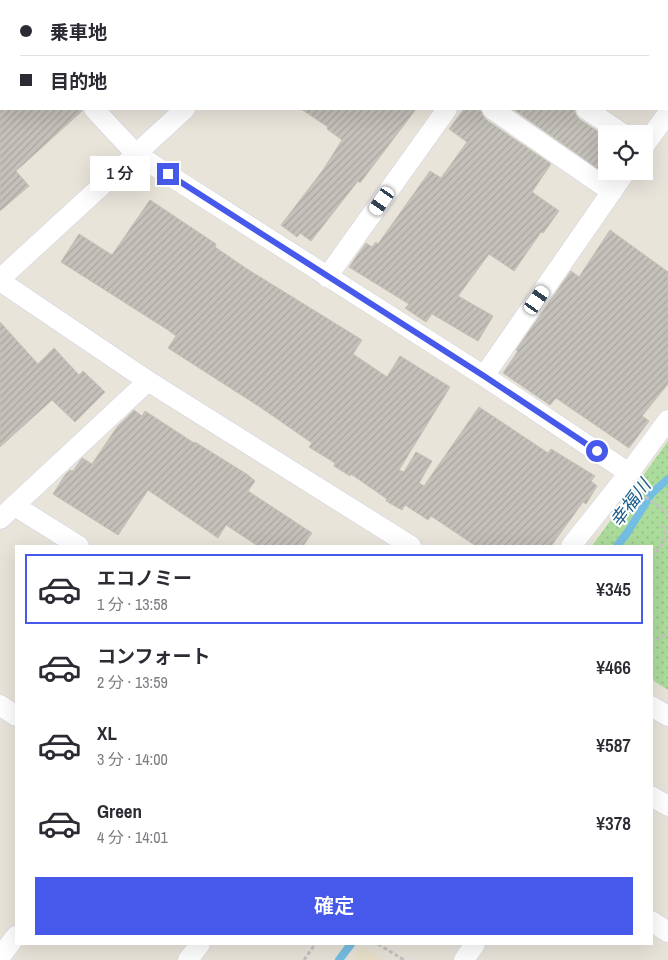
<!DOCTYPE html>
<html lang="ja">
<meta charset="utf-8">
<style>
:root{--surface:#fff;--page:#f2f2f3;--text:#2b2b33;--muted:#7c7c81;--line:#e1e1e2;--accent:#4759ea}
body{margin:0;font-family:"Archivo Narrow","Noto Sans JP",sans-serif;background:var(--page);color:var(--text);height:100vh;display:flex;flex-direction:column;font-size:19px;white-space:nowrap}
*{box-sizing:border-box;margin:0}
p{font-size:16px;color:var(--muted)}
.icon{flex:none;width:28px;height:28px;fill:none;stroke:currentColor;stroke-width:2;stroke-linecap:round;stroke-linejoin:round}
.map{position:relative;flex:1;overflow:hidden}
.sheet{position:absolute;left:15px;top:545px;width:638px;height:400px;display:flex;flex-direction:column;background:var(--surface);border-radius:0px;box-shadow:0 5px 20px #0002}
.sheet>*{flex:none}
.banner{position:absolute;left:0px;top:0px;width:669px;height:110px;box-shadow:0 5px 20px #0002;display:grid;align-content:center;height:110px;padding:0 20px;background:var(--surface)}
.controls{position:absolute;left:598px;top:125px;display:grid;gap:10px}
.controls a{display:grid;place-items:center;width:55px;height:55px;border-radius:0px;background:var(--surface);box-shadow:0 5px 20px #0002;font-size:25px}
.end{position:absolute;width:22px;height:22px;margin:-11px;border:6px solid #4759ea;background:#fff;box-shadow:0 0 0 2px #fff}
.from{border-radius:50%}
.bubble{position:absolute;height:35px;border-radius:0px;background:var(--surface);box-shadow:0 5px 20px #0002;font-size:16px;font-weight:600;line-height:35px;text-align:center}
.car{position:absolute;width:15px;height:30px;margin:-15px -8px;border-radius:6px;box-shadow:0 0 4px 1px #0007;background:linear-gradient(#fff 24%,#345 0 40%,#fff 0 76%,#345 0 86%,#fff 0)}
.banner b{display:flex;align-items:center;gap:18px;height:48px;font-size:19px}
.banner b+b{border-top:1px solid var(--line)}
.banner i{width:12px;height:12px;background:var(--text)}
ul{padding:9px 0 0;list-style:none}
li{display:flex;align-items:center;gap:15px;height:70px;margin:0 10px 8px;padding:0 10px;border:2px solid transparent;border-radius:0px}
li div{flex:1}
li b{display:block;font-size:19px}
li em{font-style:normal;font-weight:600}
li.on{border-color:var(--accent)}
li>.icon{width:45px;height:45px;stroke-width:1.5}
.primary-button{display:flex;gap:10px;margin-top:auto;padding:10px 20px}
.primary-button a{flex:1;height:58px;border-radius:0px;background:var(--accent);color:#fff;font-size:20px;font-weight:600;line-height:58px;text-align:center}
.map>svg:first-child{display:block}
.education{fill:#eae2cb}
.park{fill:url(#park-dots)}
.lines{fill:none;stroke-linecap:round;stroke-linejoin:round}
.stream{stroke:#75bee3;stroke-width:8}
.river{stroke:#75bee3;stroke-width:45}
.building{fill:url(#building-hatch);stroke:#c4c0b4}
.minor-casing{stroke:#d0d2e0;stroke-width:21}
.path{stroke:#c3c3c3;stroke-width:3;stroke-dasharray:4 2.5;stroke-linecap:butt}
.minor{stroke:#fff;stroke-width:20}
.route{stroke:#4759ea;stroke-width:6}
.labels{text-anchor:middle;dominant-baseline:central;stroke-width:4;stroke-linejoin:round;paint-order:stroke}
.water-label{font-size:18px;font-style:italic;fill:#185b8b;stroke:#fff}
</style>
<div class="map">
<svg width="668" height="960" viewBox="0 0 668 960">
<defs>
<pattern id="park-dots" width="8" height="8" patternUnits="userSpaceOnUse" patternTransform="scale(1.25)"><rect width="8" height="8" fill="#acdc9b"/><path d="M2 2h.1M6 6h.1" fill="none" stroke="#94bd86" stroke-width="1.8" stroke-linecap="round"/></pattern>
<pattern id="building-hatch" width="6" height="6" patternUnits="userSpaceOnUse" patternTransform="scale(1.25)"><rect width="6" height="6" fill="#c4c0ba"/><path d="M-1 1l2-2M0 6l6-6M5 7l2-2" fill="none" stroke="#a8a5a0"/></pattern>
</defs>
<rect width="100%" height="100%" fill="#e9e4da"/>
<path class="education" d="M362 946 383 960H352Z"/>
<path class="park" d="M668 441V690L651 679V546H592Z"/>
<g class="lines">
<path class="stream" d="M617 546 627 533 652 493 668 479
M339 960 351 944"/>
<path class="river" d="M631 0 633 1
M668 24V25"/>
</g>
<path class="building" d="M0 109H82V111L16 171 29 186 0 211Z
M301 109H416L360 183 358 181 311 241 300 233 297 237 281 225 323 170 342 140 327 129 328 127Z
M464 109H480L482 114 485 119 551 164 532 192 559 211 543 233 541 232 514 271 489 254 458 296 493 316 478 341 432 314 426 322 405 308 409 304 349 267 366 243 372 247 376 242 378 244 430 171 441 178 467 142 449 129Z
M513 109H574L576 115 579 119 606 137V161L600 170Z
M150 200 216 244 215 247 247 269 362 340 353 354 387 377 400 356 450 387 399 470 404 472 416 452 432 461 419 483 424 486 479 407 548 453 551 449 595 476 591 481 597 486 586 504 583 502 551 546H476L431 516 428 520 405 505 402 510 386 501 387 499 351 474 350 476 334 466 335 463 309 447 312 443 260 407 168 348 176 336 168 330 61 262 79 234 112 255Z
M610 230 668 272V384L642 416 649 421 629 448 556 398 550 405 503 373 518 351 516 350 571 271 579 277Z
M0 322 38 364 54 348 79 375 83 371 105 392 75 422 52 400 0 447Z
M134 410 142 416 145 411 194 443 195 442 248 475 255 481 248 491 312 533 303 546H258L226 525 218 538 148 490 118 535 53 494 65 475 70 470 73 471 82 458 92 464 117 427Z"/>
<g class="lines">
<g class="minor-casing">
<path id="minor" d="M544 0 546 1
M42 1 44 0
M303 1 304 0
M526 1 527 0
M0 7 1 8
M94 109 136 154 484 376 629 473
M492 109 612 192
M586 109 623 134
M644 146 668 113
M327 277 447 109
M0 279 185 109
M0 281 148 381 411 546
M484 376 626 171
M15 506 79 546
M0 519 148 381
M571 546 629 473 668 420
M0 705 16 716
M651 706 668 716
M651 796 668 806
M651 921 668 932
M0 957 16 936
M188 960 200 944
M464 960 475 944"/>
</g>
<path class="path" d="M640 493 668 513
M651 556C662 547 668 539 662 526
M651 644 668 632
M378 944 404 960
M304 960 315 944"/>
<use href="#minor" class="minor"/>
</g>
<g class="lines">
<path class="route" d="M168 174 484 376 597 451"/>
</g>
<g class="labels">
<g class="water-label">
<text transform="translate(630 503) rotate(-53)">幸福川</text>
</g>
</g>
</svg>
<div class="controls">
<a><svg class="icon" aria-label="locate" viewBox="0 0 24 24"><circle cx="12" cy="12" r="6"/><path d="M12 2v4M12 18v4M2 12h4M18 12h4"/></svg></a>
</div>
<i class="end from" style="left:597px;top:451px"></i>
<i class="end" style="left:168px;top:174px"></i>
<div class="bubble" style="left:90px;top:156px;width:60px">1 分</div>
<i class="car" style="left:382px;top:201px;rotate:215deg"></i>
<i class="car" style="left:537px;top:300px;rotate:35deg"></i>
<div class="banner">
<b><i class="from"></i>乗車地</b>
<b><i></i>目的地</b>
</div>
<section class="sheet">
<ul>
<li class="on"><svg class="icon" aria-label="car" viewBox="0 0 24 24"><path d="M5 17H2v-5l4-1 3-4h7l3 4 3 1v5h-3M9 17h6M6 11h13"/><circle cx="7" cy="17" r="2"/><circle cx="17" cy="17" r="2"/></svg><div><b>エコノミー</b><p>1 分 · 13:58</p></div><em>¥345</em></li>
<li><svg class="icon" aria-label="car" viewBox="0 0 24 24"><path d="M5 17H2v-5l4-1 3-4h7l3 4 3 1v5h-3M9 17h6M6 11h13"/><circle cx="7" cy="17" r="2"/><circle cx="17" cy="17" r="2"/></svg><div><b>コンフォート</b><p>2 分 · 13:59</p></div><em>¥466</em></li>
<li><svg class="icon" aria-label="car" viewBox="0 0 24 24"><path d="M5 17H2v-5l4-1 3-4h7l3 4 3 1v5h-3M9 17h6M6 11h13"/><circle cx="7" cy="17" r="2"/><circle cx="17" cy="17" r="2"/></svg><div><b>XL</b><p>3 分 · 14:00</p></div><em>¥587</em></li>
<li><svg class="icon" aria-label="car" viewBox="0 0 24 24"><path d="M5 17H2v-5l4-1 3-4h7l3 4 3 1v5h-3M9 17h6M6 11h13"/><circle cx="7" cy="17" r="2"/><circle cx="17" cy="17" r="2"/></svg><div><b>Green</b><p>4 分 · 14:01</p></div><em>¥378</em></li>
</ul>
<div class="primary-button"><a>確定</a></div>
</section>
</div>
